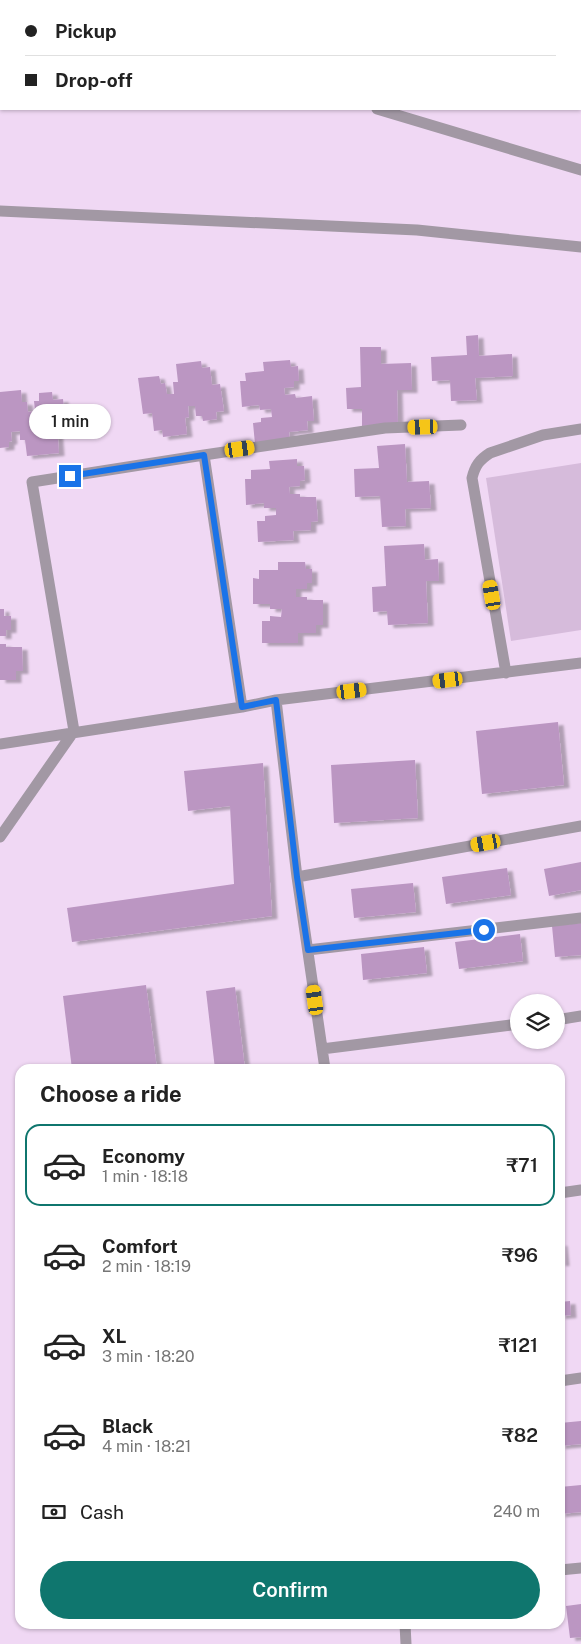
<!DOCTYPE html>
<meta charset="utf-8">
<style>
:root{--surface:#fff;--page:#f6f6f6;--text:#222;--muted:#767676;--line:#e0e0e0;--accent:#0f766e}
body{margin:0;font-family:"Public Sans",sans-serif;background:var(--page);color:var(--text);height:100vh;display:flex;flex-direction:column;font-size:19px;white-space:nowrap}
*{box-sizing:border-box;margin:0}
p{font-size:16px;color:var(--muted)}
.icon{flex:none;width:28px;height:28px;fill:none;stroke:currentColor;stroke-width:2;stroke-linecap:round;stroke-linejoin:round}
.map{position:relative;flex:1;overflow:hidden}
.sheet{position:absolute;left:15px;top:1064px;width:550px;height:565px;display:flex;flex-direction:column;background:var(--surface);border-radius:15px;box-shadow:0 1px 4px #0004}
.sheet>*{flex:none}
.top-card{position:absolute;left:0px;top:0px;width:581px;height:110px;box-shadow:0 1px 4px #0004;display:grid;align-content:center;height:110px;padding:0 25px;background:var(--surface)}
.fabs{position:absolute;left:510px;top:994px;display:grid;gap:10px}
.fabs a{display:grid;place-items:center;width:55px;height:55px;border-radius:50%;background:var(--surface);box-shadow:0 1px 4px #0004;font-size:25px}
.end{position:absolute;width:22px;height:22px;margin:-11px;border:6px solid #1a73e8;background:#fff;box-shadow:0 0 0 2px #fff}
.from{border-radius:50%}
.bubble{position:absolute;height:35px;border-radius:18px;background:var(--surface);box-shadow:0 1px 4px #0004;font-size:16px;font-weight:600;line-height:35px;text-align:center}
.car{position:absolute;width:15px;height:30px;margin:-15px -8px;border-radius:6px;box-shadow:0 0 4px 1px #0007;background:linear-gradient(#f5c518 24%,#345 0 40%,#f5c518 0 76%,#345 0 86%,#f5c518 0)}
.top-card b{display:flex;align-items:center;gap:18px;height:48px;font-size:19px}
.top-card b+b{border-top:1px solid var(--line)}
.top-card i{width:12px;height:12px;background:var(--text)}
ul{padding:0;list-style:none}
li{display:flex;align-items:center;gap:15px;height:82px;margin:0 10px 8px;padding:0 15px;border:2px solid transparent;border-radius:15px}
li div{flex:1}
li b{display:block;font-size:19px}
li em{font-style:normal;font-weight:600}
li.selected{border-color:var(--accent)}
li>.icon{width:45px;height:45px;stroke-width:1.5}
h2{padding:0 25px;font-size:22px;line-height:60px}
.pay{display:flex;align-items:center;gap:12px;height:55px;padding:0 25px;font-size:19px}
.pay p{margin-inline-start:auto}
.primary-button{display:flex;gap:10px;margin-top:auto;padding:10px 25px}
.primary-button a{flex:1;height:58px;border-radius:30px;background:var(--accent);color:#fff;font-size:20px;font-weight:600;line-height:58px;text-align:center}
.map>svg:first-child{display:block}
.green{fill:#d6bbdb}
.building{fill:#bb96c2;filter:url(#shadow)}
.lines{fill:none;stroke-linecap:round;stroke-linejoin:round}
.service{stroke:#a298a4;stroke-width:11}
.route{stroke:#1a73e8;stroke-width:6}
</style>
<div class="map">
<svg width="581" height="1644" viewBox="0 0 581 1644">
<defs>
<filter id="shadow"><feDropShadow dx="5.5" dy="3" stdDeviation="1" flood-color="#0004"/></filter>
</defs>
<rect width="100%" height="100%" fill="#f0d8f4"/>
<path class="green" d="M581 463V630L511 641 486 478Z"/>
<path class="building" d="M478 335 479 356 512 354 513 376 475 378 477 400 451 401 450 380 432 381 431 357 467 355 466 336Z
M360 347H381V364L411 363 412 390H397L398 425 362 426V409H347L346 388 361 387Z
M290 360 291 367 298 366 299 381H294V387L284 388 285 395 295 394 296 398 312 396 314 421H307L308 430 289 432 290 441 255 444 253 423 261 422V418L272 417 271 409 260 410 259 405 242 407 240 381H246L245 373 264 371 263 362Z
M201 361 202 368 210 367 212 385 220 384 224 411 216 412 217 419 203 421 202 416H196L195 406H188L189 417 185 418 187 434 163 437 162 430 154 431 152 413 143 414 138 378 159 376 161 384 165 383 167 394H174L173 382H178L176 364Z
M21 390 22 402H27L28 412 35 411 34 401H39V393L52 392 53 400 63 399 66 425 57 426 59 453 27 456 25 440H20V431L11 432 12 441 9 442V447L0 448V392Z
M405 444 407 482 429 481 431 508 405 509 406 526 382 527 380 496 355 497 354 469 379 468 377 446Z
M297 459V466H304L305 480 300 481V486L289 487 290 494H300V497H316L318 521 311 522V530L293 531 294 540 258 542 257 521H265V516L276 515V508H264V503L246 505 245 479H251V470L270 469 269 461Z
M424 544 425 560 438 559 439 581H426L428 623 388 625 387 611 373 612 372 587 386 586 384 546Z
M278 562H305L306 569H312V583H307V589H296V597H307V600H323V625H316V633H298V643H262V621H270V616L281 617 282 609H270V604H253V578L259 579V570H278Z
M0 609H4V616H11V630H6V636H0Z
M0 644H6V647H22L23 671H16V680H0Z
M558 722 564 785 482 794 476 731Z
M415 760 418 818 334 823 331 765Z
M263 763 272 916 72 942 67 908 234 884 230 806 188 811 184 771Z
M581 862V890L549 896 544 869Z
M507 868 511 895 446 904 442 877Z
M413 883 416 912 354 918 351 889Z
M581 923V955L555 957 552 926Z
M520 934 523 961 459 969 455 942Z
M424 947 427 973 363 980 361 954Z
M146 985 157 1069H72L63 996Z
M235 987 245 1069H215L206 991Z
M560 1243H562L564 1263H560Z
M570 1301 571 1315 560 1316V1302Z
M581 1421V1444L560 1446V1423Z
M581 1485V1512L560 1514V1487Z
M581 1604V1637L570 1638 566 1606Z"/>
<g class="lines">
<path class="service" d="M14 0 18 1
M377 109 581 170
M0 211 417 230 581 247
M204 455 385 428 461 425
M506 673 472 478C475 466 479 460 490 453L543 435 581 429
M276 700 297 877 325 1069
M0 744 242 707 276 700 581 663
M0 837 74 731 32 482 204 455 242 707
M297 877 581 826
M308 950 581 918
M556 1020 581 1016
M322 1049 519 1024
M560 1193 581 1190
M560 1381 581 1378
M560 1570 581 1568
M405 1624 406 1644"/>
</g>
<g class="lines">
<path class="route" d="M70 476 204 455 242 707 276 700 297 877 308 950 484 930"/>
</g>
</svg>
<div class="fabs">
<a><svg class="icon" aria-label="layers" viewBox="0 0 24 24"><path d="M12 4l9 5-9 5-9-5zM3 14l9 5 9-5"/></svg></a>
</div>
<i class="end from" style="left:484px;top:930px"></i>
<i class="end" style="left:70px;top:476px"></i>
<div class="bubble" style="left:29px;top:404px;width:82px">1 min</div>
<i class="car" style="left:423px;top:427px;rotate:268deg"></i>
<i class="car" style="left:240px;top:449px;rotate:82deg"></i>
<i class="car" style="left:492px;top:595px;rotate:350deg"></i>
<i class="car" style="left:448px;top:680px;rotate:263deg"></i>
<i class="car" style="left:352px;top:691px;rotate:83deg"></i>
<i class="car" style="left:486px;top:843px;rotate:260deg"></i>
<i class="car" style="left:315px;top:1000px;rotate:352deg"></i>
<div class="top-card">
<b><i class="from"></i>Pickup</b>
<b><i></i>Drop-off</b>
</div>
<section class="sheet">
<h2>Choose a ride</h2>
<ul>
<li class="selected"><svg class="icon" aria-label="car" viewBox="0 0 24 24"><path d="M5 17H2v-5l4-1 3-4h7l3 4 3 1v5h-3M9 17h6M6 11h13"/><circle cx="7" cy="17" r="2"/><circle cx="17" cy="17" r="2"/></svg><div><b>Economy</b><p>1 min · 18:18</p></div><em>₹71</em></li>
<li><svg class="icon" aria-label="car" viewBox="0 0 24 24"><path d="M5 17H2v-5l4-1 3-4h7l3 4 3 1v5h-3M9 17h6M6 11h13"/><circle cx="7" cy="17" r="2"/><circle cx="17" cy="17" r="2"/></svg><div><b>Comfort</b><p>2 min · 18:19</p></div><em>₹96</em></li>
<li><svg class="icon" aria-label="car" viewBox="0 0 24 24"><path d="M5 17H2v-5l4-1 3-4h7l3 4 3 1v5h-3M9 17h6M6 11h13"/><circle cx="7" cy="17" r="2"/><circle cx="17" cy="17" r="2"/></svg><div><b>XL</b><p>3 min · 18:20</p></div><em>₹121</em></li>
<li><svg class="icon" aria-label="car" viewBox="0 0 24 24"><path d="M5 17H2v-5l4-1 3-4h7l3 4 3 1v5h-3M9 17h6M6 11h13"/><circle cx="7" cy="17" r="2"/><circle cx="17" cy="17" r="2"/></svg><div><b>Black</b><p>4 min · 18:21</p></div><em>₹82</em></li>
</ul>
<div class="pay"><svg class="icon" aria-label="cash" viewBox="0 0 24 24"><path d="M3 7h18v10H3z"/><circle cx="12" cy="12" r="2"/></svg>Cash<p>240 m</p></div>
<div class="primary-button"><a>Confirm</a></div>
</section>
</div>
